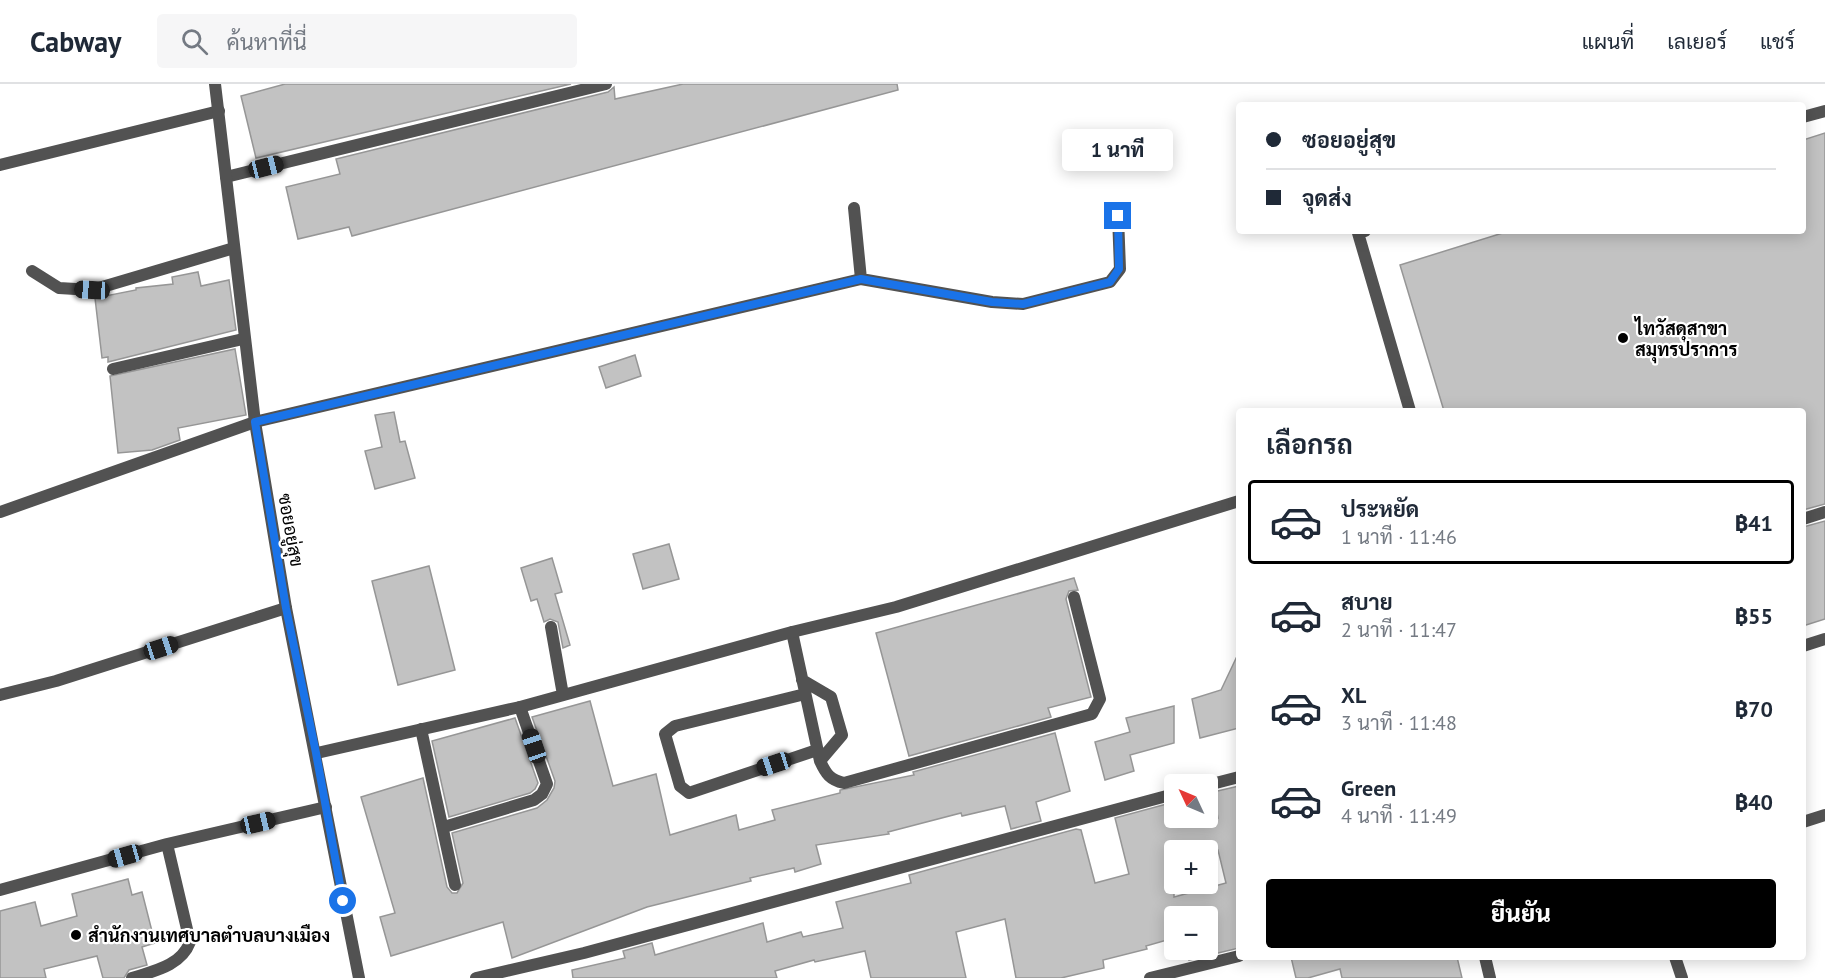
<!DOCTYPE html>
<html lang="th">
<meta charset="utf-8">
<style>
:root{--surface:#fff;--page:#f6f6f7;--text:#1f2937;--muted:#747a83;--line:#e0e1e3;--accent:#000}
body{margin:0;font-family:"PT Sans",Sarabun,sans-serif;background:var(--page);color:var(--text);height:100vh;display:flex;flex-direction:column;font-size:22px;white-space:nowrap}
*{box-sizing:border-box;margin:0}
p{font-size:20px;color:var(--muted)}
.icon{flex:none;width:33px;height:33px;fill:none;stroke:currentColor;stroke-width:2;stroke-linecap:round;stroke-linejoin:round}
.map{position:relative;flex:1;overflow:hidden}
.sheet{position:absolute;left:1236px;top:324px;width:570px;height:552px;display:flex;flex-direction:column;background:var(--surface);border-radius:6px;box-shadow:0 3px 15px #0003}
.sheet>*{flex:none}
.hud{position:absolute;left:1236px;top:18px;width:570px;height:132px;border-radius:6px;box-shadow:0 3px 15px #0003;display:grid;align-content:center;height:132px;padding:0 30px;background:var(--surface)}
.needle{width:39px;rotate:314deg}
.fabs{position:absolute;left:1164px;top:690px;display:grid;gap:12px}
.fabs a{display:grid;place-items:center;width:54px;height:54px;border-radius:6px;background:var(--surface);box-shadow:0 3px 15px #0003;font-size:30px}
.end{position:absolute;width:27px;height:27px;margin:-14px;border:8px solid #1a73e8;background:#fff;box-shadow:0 0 0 3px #fff}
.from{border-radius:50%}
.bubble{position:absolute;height:42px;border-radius:6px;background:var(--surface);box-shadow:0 3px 15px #0003;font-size:20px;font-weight:800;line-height:42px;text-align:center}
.car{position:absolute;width:18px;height:36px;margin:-18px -9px;border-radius:8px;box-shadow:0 0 4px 2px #0007;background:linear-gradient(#222 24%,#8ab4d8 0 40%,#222 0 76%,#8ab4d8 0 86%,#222 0)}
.hud b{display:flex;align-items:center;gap:21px;height:57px;font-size:22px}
.hud b+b{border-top:2px solid var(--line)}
.hud i{width:15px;height:15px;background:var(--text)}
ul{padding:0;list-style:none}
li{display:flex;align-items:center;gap:18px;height:84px;margin:0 12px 9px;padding:0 18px;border:3px solid transparent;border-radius:6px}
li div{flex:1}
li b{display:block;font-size:22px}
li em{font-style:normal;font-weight:800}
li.current{border-color:var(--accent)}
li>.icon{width:54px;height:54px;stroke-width:1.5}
h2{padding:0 30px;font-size:27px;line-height:72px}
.action{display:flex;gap:12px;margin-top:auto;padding:12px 30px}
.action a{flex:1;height:69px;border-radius:6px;background:var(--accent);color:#fff;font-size:24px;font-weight:800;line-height:69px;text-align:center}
header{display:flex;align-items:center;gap:36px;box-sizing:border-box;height:84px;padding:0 30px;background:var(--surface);border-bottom:2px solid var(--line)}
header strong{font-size:28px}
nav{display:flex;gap:33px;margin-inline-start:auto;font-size:21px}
.search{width:420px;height:54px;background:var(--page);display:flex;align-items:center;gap:15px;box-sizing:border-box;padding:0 21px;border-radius:6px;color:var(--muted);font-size:22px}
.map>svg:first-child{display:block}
.building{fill:#c2c2c2;stroke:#969696;stroke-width:1.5;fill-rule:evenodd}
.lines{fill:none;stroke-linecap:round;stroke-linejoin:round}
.service{stroke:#525252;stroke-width:12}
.minor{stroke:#525252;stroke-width:12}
.tertiary{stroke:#525252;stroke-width:12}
.route{stroke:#1a73e8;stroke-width:8}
.poi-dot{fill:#000;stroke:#fff;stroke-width:2}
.labels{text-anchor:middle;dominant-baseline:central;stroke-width:4.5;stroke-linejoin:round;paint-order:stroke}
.poi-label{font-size:18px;font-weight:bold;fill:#000;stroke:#fff;text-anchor:start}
.street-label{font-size:18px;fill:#000;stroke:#fff}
</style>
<header>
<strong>Cabway</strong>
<div class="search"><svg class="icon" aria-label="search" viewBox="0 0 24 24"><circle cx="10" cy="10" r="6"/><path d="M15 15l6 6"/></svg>ค้นหาที่นี่</div>
<nav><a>แผนที่</a><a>เลเยอร์</a><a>แชร์</a></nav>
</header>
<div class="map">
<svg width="1825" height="894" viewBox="0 0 1825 894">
<rect width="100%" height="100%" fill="#fff"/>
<path class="building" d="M285 0H571L256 74 241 12Z
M683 0H897L898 6 352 152 349 143 298 155 286 103 340 90 336 75 608 8 614 3 615 15Z
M1825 49V420L1803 426V327H1444L1400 181 1509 147H1803V56Z
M198 188 201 202 229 196 236 246 108 278V273L102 274 95 214 136 206V204L173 200 172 193Z
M235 265 246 331 178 344 180 356 152 366 118 369 110 292Z
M635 271 641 292 606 304 599 283Z
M394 328 400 358 405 357 415 394 375 405 365 367 382 363 375 331Z
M1825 437V535L1803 542V443Z
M669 460 679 495 643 505 633 470Z
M552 474 562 508 555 510 570 561 563 564 558 538 550 535 544 538 537 515 531 517 521 484Z
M429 482 455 586 398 601 372 497Z
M1074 494 1078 506 1069 507 1066 515 1091 613 1048 624 1051 633 909 672 876 549Z
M1239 568V644L1200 654 1192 615 1221 606Z
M590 617 613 702 656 690 670 751 736 731 739 746 775 736 772 726 840 709V706L914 691 913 688 1055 649 1070 707 1036 718 1041 737 1011 745 1005 722 962 732 961 729 888 748 889 750 816 761 821 780 795 788 794 784 750 794 751 797 647 823 512 874 503 838 391 872 380 833 395 829 361 713 423 694 447 803 452 809H457L463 799 452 749 537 724 547 716 554 704 555 697 532 633Z
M1174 622V659L1130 671 1134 687 1105 696 1095 658 1130 648 1126 634Z
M515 634 538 699 535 705 530 709 449 733 432 657Z
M1239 702V864L1189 876 1186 866H1208V832H1174V854L1146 862 1147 865 1103 876 1104 884 1061 894H1016L1005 835 956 848 966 894H871L865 867 815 878 814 876 775 887 777 894H573L572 886 625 874 623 867 652 859 655 871 763 839 767 858 801 848 803 853 843 844 836 818 911 799 909 791 1076 745 1081 746 1095 799 1129 790 1115 734 1174 718V734H1218L1213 708ZM1174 766H1218L1226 799 1174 813Z
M128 795 132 811 142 808 155 859 142 863 147 881 129 886 124 894H103L97 872 44 885 46 894H0V827L35 818 41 842 77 832 72 810Z
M1291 873H1457L1462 894H1342L1340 885 1308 894H1296Z"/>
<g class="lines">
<path class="service" d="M1803 33 1825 27
M854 124 861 195 992 218 1023 220 1110 198 1120 185 1118 132
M1365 147 1358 149 1410 327
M0 428 255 338
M1803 435 1825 428
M792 548 820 677C826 690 830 696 844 699L1092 630 1100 615 1074 513
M1803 562 1825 555
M802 596 831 613 842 651 820 677
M805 610 675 642 665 650 680 702 689 709 817 666
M421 645 455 801
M444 743 534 716 542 710 547 700 520 623
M0 806 167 760 326 723
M132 894C154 887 181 882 190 858L167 760"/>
<path class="minor" d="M0 81 219 27
M226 93 606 0
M32 187 59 204 92 206 234 164
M113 285 243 255
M255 338 861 195
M551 543 563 611
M0 611 56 597 286 524
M317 669 520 623 792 548 896 523 1239 417
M1208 701 1239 693
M1803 738 1825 731
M1485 873 1490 894
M1675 873 1682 894
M476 894 584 869 1174 710
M1150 894 1239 872"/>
<path class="tertiary" d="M215 0 255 338 286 524 359 894"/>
</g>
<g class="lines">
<path class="route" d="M343 817 316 669 286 524 255 338 861 195 992 218 1023 220 1110 198 1119 185 1118 132"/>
</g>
<g class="poi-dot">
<circle cx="1623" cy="254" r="6"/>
<circle cx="76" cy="851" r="6"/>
</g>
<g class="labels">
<g class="poi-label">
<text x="1635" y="244">ไทวัสดุสาขา<tspan x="1635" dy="21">สมุทรปราการ</tspan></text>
<text x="88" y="851">สำนักงานเทศบาลตำบลบางเมือง</text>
</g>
<g class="street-label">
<text transform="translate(291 446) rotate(80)">ซอยอยู่สุข</text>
</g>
</g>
</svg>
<div class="fabs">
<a><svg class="needle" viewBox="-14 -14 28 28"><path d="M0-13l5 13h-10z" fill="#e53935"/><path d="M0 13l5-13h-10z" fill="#747a83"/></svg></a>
<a>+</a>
<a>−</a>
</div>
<i class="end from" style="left:343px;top:817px"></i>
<i class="end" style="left:1118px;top:132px"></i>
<div class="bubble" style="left:1062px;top:45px;width:111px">1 นาที</div>
<i class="car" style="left:266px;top:83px;rotate:76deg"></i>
<i class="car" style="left:92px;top:206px;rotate:273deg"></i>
<i class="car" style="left:161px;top:564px;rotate:72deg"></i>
<i class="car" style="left:534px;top:662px;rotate:341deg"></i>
<i class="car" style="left:774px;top:680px;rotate:252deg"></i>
<i class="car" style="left:258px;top:739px;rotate:77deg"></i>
<i class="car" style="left:125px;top:772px;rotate:254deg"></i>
<div class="hud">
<b><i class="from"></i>ซอยอยู่สุข</b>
<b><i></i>จุดส่ง</b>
</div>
<section class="sheet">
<h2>เลือกรถ</h2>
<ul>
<li class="current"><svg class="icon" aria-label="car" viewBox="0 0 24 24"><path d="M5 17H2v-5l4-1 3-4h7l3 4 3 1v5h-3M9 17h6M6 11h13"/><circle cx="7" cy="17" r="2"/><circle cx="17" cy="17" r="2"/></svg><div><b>ประหยัด</b><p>1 นาที · 11:46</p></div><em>฿41</em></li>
<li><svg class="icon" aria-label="car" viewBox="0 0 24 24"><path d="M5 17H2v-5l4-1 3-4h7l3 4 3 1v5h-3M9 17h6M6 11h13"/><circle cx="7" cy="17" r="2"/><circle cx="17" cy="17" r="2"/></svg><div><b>สบาย</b><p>2 นาที · 11:47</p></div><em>฿55</em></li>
<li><svg class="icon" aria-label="car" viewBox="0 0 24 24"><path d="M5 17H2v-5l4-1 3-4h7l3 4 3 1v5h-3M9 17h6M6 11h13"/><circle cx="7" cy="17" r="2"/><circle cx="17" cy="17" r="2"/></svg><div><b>XL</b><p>3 นาที · 11:48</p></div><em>฿70</em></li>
<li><svg class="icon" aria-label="car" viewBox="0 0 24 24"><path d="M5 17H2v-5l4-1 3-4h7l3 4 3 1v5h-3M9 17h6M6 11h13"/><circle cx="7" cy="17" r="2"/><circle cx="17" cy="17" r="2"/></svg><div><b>Green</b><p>4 นาที · 11:49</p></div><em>฿40</em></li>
</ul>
<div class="action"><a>ยืนยัน</a></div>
</section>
</div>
